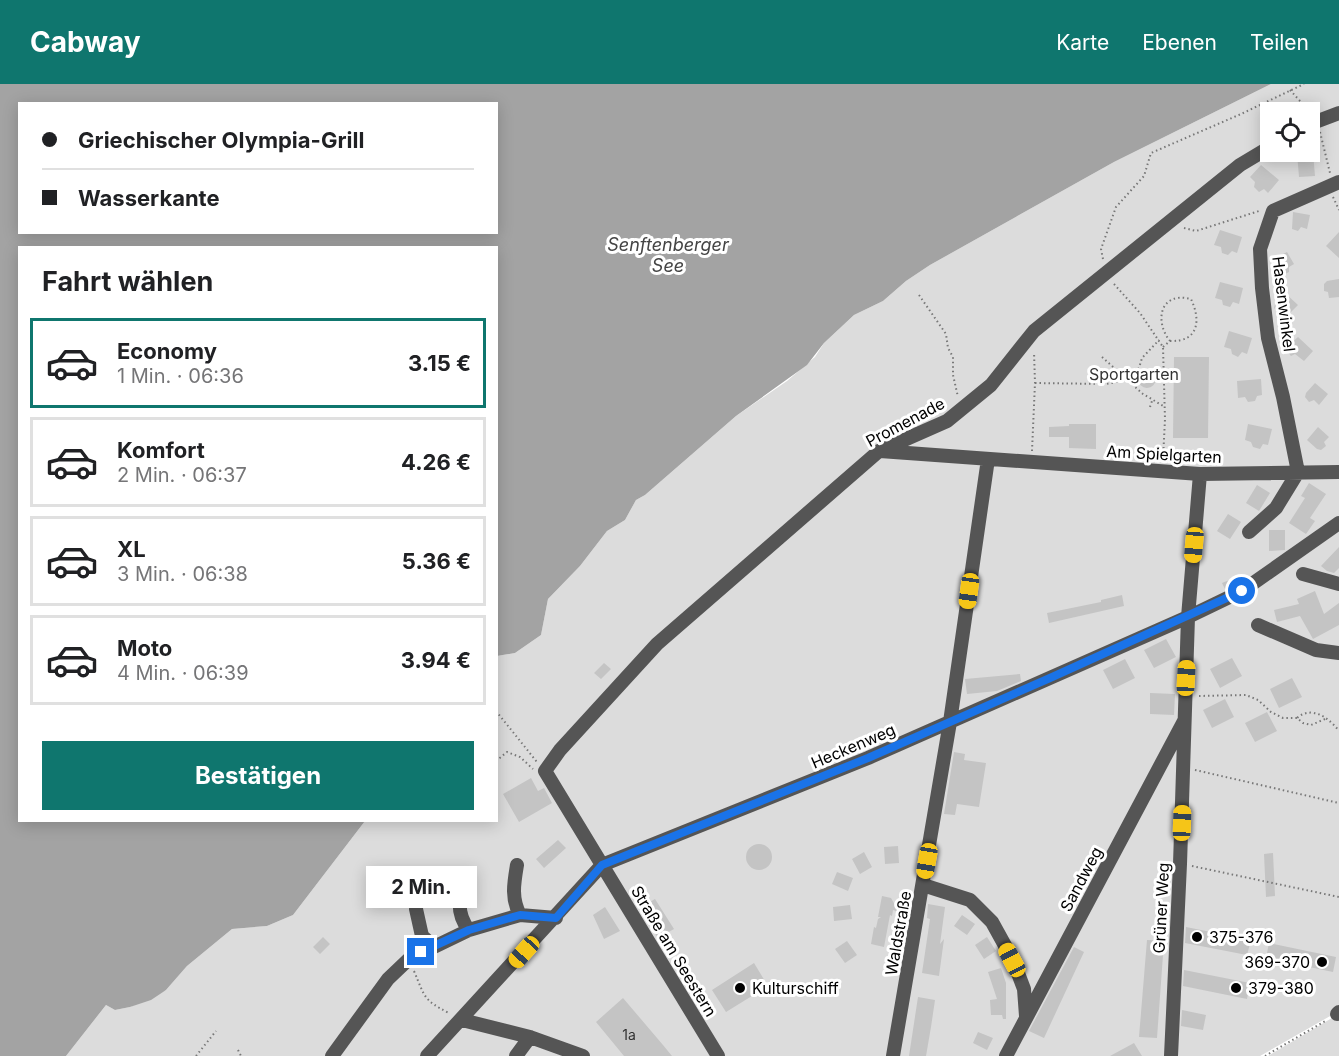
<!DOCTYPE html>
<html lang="de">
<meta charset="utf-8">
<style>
:root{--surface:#fff;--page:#f6f6f6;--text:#202124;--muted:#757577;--line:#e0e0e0;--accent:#0f766e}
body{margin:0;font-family:Inter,sans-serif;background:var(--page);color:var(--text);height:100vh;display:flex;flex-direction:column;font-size:22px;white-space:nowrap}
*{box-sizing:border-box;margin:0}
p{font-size:20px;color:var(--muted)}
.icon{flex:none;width:33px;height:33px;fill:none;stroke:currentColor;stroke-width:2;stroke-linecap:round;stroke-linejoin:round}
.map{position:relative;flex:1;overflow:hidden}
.drawer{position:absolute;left:18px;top:162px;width:480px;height:576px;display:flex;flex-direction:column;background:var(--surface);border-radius:0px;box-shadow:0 3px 15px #0003}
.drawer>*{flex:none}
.top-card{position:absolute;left:18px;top:18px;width:480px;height:132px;border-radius:0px;box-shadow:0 3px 15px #0003;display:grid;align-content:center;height:132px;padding:0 24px;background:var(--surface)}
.fabs{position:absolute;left:1260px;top:18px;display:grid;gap:12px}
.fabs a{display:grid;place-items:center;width:60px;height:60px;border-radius:0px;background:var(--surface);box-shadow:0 3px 15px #0003;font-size:30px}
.end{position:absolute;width:27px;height:27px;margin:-14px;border:8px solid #1a73e8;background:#fff;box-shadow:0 0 0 3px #fff}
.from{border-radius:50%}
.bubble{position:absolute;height:42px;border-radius:0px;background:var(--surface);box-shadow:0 3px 15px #0003;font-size:20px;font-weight:700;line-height:42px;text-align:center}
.car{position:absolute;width:18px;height:36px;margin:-18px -9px;border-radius:8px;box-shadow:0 0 4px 2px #0007;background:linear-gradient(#f5c518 24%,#345 0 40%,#f5c518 0 76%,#345 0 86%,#f5c518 0)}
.top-card b{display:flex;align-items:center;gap:21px;height:57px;font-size:22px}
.top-card b+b{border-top:2px solid var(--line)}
.top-card i{width:15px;height:15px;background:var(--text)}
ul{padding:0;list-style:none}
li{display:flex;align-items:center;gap:18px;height:90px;margin:0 12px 9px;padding:0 12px;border:3px solid var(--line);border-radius:0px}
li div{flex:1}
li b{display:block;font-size:22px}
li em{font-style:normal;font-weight:700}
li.active{border-color:var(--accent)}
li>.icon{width:54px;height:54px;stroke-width:1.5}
h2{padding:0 24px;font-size:27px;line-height:72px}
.cta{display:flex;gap:12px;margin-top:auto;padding:12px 24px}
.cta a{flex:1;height:69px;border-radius:0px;background:var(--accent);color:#fff;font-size:24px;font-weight:700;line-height:69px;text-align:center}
header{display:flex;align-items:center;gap:36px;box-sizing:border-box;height:84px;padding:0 30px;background:var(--accent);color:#fff}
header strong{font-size:28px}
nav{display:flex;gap:33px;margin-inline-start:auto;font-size:21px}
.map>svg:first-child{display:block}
.green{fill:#dcdcdc;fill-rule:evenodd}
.water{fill:#a3a3a3;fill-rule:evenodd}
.building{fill:#c4c4c4}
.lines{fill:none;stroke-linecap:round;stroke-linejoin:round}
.path{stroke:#777;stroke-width:2;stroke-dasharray:1.5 3;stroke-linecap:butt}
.minor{stroke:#555;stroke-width:14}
.route{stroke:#1a73e8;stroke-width:8}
.poi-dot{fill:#000;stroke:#fff;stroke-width:2}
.labels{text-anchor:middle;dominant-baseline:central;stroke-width:6;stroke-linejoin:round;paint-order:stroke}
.number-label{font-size:14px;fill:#313131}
.street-label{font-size:16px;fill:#000;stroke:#fff}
.park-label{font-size:16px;fill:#333;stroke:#fff}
.poi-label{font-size:16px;fill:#000;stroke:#fff;text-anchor:start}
.water-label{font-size:18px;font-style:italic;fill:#444;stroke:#fff}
</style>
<header>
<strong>Cabway</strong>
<nav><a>Karte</a><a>Ebenen</a><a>Teilen</a></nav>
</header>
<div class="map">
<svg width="1339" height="972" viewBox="0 0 1339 972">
<rect width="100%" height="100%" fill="#fff"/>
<path class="green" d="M1271 0H1339V927L1260 972H66L106 921 115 926 130 923 166 906 187 882 232 845 267 842 293 831 365 737 496 736 497 572 515 569 541 551 548 515 580 482 607 447 625 436 636 416 645 411 736 332 787 297 815 273 824 259 854 231 883 217 906 197 930 181 1114 78ZM1270 28H1310V68H1270Z
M1337 931 1339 933V972H1268Z"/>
<path class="water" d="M0 0H1271L1114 78 930 181 906 197 883 217 854 231 824 259 807 281 736 332 645 411 636 416 625 436 607 447 580 482 548 515 541 551 515 569 497 572 496 164H20V736L365 737 293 831 267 842 232 845 187 882 166 906 151 916 130 923 115 926 106 921 66 972H0ZM20 20H496V148H20Z"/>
<path class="building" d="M1313 68 1315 92 1299 93 1297 69Z
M1261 81 1279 96 1268 109 1264 105 1259 108 1254 103 1255 98 1250 93Z
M1293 128 1310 131 1307 145 1301 143 1298 147 1292 145Z
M1220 146 1242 153 1237 169 1232 167 1228 171 1222 169 1221 163 1214 161Z
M1339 148V174L1326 162Z
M1287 168 1294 180 1289 183V188L1283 191 1279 189 1272 176Z
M1339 195V213L1329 214 1328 208 1324 207V200L1327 197Z
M1220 198 1243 204 1239 220 1233 218 1230 223 1223 221 1222 216 1215 214Z
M1285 209 1298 221 1288 231 1283 227 1279 229 1274 224 1275 220Z
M1229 247 1252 254 1247 270 1242 268 1238 273 1232 270 1231 265 1224 263Z
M1298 253 1313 267 1304 277 1295 270 1291 272 1286 266 1288 262Z
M1174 273H1209L1208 354H1173Z
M1138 295a9 9 0 1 1 18 0a9 9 0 1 1-18 0Z
M1261 295 1262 311 1257 312 1255 317 1248 318 1245 313 1238 314 1237 297Z
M1315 299 1328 310 1319 321 1314 316 1309 318 1305 313 1306 309Z
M1069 340H1096V365L1069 364V353H1049V343L1069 342Z
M1248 340 1272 345 1268 361 1263 360 1260 365 1253 363 1251 358 1245 356Z
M1318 343 1329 353 1324 358 1326 362 1321 366 1317 365 1307 356Z
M1309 399 1326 410 1310 434 1315 437 1306 450 1289 439 1305 414 1301 412Z
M1257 401 1270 409 1259 427 1246 419Z
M1228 430 1241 438 1230 455 1217 447Z
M1269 446H1285V466L1269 467Z
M1339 463V484L1334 489 1327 487 1321 482Z
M1242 491 1244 495 1225 505 1222 499Z
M1315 507 1324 530 1339 519V541L1313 555 1300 532 1277 538 1274 526 1299 520 1297 515Z
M1122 511 1124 522 1049 539 1047 529 1101 518V516Z
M1166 555 1176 573 1154 584 1144 566Z
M1232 574 1242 592 1220 604 1210 585Z
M1125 575 1135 594 1113 605 1103 586Z
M604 579 611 585 601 595 594 589Z
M1020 590 1021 597 997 607 967 610 965 595Z
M1292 594 1302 613 1279 624 1270 605Z
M1150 609 1175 610 1174 631 1150 630Z
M1225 615 1234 633 1212 644 1203 626Z
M1267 628 1277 647 1255 658 1245 639Z
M954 668 965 670 964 676 986 679 979 723 957 720 955 731 944 730Z
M531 694 538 707 544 704 552 719 519 738 503 710Z
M558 756 566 764 544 784 536 775Z
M746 773a13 13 0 1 1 26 0a13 13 0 1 1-26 0Z
M898 762 899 779 885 780 884 763Z
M864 768 872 783 860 790 852 775Z
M1273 769 1275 812 1266 813 1264 770Z
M837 788 853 794 848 807 832 800Z
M882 812 891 814 899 828 893 826 892 832 890 831 884 863 871 860 874 843 876 844 878 835 881 833H878Z
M655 815 674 845 658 854 639 824Z
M928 820 945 823 940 860 944 855 939 892 922 889 930 835 927 834Z
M850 821 852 835 834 837 833 823Z
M605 823 620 847 604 855 593 831Z
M962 831 975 840 967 851 954 842Z
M1186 843 1251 856 1247 871 1185 859Z
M323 853 330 860 320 870 313 863Z
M987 853 996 867 984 875 975 861Z
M1147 856 1164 857 1157 954 1139 953Z
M847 857 857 871 845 879 835 865Z
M1269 859 1336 873 1333 888 1266 874Z
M1074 863 1084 868 1044 954 1029 947Z
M754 879 768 902 726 928 712 906Z
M1001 884 1006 899V935H1003L1002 931H991L990 916 997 915 988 888Z
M1184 886 1250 899 1247 915 1183 902Z
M918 913 935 916 931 943 926 972H909Z
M623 914 663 961 672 972H624L596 938Z
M1182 926 1206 931 1203 946 1181 942Z
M978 948 993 954 987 966 973 959Z
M1134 959 1142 972H1110Z"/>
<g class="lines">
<path class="path" d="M1290 6 1310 28
M1320 48 1330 89
M1333 113 1339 126
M1184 144 1196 147 1259 127
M1103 175 1101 165 1116 123 1144 92 1151 69 1241 30 1304 0
M1114 200 1140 229 1163 263 1165 335 1163 375
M919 211 946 250 948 264 953 273V291L958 313
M1163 263 1170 257C1154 237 1160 207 1191 215 1201 236 1199 258 1170 257
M1102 273 1143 310 1165 323
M1035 299 1106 300 1127 296 1139 284 1142 274 1159 256
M1150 323 1152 317
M1032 367 1035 299 1034 268
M1199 612 1246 611 1258 616 1271 628 1283 634H1297
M496 627 537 678
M1325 635 1311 641 1303 639 1297 634C1312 621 1329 634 1339 647
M496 677 507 668 520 673 533 685
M1195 686 1339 719
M1192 782 1339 813
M414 887C425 913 423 916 449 929
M238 966 241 972
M196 972 216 947
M1265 972 1327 936"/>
<path class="minor" d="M1310 40 1339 29
M880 367 1200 390 1339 388
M1249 448 1276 424 1298 388 1283 313 1268 254 1262 204 1260 165 1273 127 1339 98
M1303 490 1339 500
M1258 541 1316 566 1339 569
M517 781C514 799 511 814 520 831
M466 790C459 809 455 829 469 846
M923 801 970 816 992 838 1013 876 1024 905 1026 932
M416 825 422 852 433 862
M1337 930 1339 928
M462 936 530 953 583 972
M332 972 388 895 409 875 469 846 520 831 556 834
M427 972 602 781 868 674 1188 533 1242 507 1339 439
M516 972 530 953
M718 972 545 687 560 666 657 560 879 367 947 337 991 301 1034 247 1240 81 1270 63
M893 972 950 638 988 375
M1006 972 1184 637
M1171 972 1180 780 1188 533 1200 390"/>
</g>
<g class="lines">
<path class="route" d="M421 868 469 846 520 831 556 834 602 781 868 674 1050 594 1242 507"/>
</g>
<g class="poi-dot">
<circle cx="1197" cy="853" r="6"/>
<circle cx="1322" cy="878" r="6"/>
<circle cx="740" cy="904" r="6"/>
<circle cx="1236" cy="904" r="6"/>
</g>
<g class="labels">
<g class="number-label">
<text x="629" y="950">1a</text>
</g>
<g class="street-label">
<text transform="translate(1284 220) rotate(83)">Hasenwinkel</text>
<text transform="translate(905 338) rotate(-28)">Promenade</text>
<text transform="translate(1164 370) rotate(3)">Am Spielgarten</text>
<text transform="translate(853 662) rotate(-23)">Heckenweg</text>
<text transform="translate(1081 795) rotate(-62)">Sandweg</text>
<text transform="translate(1161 824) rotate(-87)">Grüner Weg</text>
<text transform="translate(898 849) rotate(-80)">Waldstraße</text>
<text transform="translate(674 867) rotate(59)">Straße am Seestern</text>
</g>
<g class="park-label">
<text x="1134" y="290">Sportgarten</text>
</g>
<g class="poi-label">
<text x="1209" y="853">375-376</text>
<text x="1310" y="878" text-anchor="end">369-370</text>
<text x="752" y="904">Kulturschiff</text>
<text x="1248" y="904">379-380</text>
</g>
<g class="water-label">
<text x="668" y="160">Senftenberger<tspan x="668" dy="21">See</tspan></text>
</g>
</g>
</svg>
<div class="fabs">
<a><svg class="icon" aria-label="locate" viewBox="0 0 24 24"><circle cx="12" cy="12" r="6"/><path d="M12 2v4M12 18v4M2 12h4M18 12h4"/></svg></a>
</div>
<i class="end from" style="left:1242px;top:507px"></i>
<i class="end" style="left:421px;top:868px"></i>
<div class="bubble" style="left:366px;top:782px;width:111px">2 Min.</div>
<i class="car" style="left:1194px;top:461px;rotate:185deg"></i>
<i class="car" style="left:969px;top:507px;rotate:188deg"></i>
<i class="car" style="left:1186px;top:594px;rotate:3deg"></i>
<i class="car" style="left:1182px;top:739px;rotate:2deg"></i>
<i class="car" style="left:927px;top:777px;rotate:190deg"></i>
<i class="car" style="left:524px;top:868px;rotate:222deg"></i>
<i class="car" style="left:1012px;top:876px;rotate:332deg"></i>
<div class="top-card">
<b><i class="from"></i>Griechischer Olympia-Grill</b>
<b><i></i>Wasserkante</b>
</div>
<section class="drawer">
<h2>Fahrt wählen</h2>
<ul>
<li class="active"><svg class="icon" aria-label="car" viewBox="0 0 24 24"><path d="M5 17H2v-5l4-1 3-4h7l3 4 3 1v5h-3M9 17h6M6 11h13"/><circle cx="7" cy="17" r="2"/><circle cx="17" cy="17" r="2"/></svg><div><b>Economy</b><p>1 Min. · 06:36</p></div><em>3.15 €</em></li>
<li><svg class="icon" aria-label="car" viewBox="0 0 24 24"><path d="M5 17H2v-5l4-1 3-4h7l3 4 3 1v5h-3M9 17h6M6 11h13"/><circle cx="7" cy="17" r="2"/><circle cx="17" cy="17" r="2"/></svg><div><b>Komfort</b><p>2 Min. · 06:37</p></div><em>4.26 €</em></li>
<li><svg class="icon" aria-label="car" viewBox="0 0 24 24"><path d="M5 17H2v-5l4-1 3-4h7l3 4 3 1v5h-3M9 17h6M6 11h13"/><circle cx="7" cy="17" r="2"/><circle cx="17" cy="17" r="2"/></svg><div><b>XL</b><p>3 Min. · 06:38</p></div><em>5.36 €</em></li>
<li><svg class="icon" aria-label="car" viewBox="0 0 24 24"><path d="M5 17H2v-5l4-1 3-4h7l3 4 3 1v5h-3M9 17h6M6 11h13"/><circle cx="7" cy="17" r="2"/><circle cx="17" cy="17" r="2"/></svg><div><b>Moto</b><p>4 Min. · 06:39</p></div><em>3.94 €</em></li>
</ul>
<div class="cta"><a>Bestätigen</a></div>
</section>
</div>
